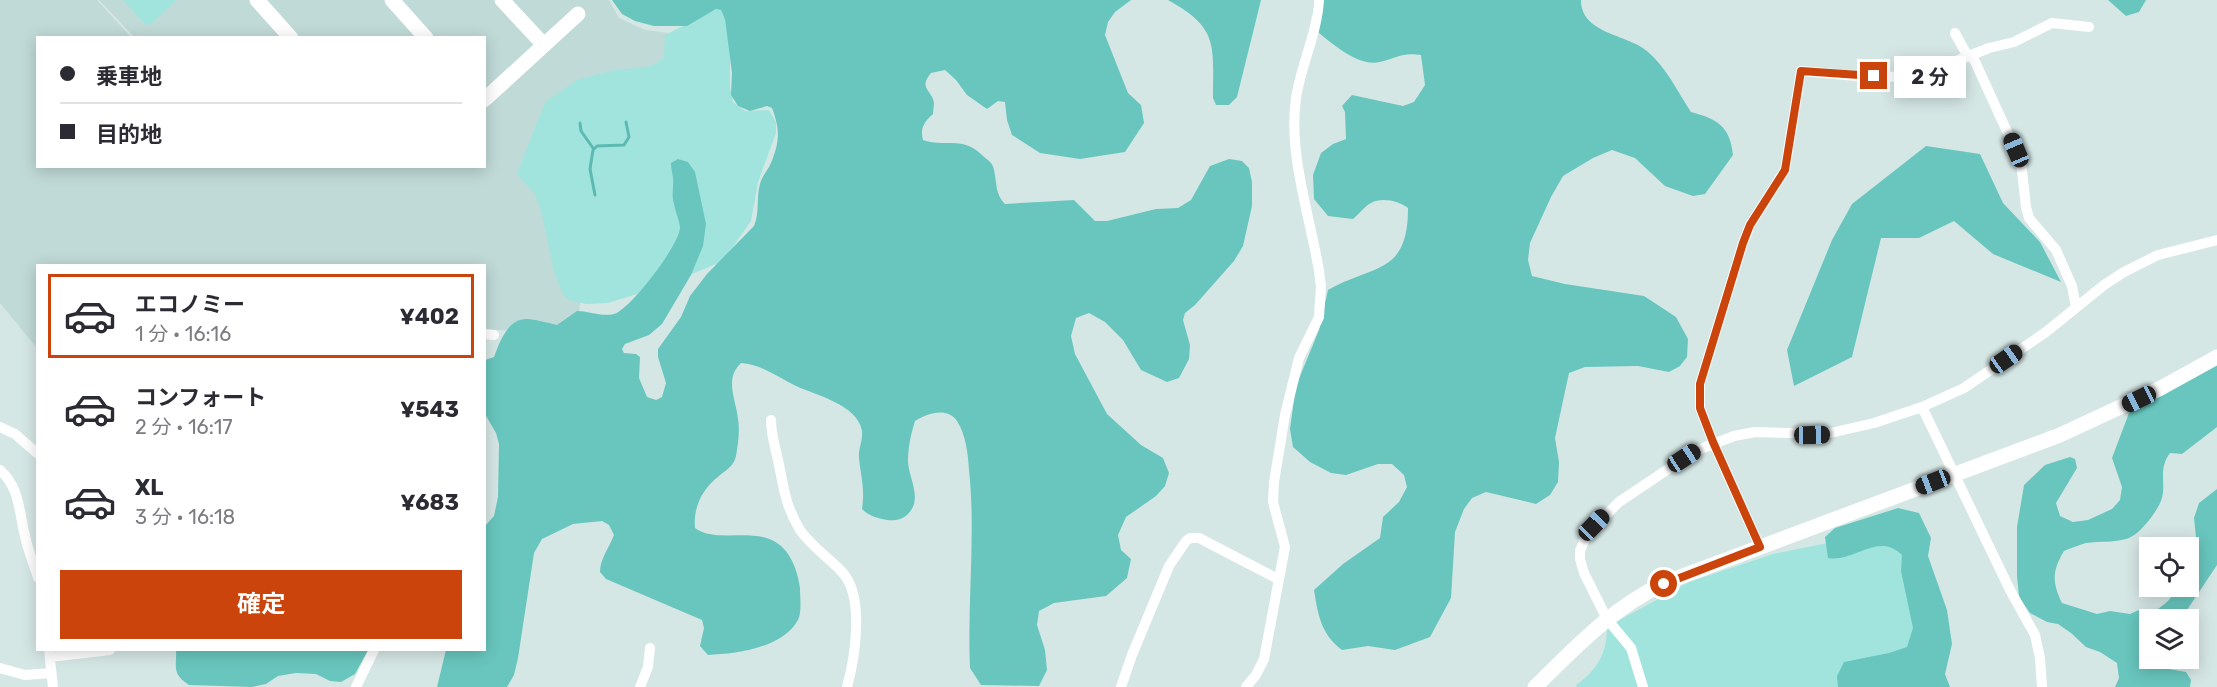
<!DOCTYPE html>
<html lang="ja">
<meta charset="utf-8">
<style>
:root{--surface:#fff;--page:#f7f7f7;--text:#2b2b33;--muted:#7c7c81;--line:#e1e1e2;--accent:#ca440c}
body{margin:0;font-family:Rubik,"Noto Sans JP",sans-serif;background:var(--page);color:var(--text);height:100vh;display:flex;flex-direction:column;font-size:22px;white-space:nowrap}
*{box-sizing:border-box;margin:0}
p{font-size:20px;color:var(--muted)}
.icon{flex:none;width:33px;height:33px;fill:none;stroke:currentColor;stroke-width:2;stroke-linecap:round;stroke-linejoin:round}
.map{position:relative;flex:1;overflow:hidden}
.drawer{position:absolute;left:36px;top:264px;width:450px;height:387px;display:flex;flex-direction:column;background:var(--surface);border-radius:0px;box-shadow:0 3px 15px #0003}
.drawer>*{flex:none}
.hud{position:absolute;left:36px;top:36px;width:450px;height:132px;border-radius:0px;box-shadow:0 3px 15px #0003;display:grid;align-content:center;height:132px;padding:0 24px;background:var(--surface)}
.buttons{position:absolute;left:2139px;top:537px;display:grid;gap:12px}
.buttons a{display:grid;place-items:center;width:60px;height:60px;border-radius:0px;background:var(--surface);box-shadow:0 3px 15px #0003;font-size:30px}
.end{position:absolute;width:27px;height:27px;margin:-14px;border:8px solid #ca440c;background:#fff;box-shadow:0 0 0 3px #fff}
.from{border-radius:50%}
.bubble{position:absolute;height:42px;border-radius:0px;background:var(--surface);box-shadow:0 3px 15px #0003;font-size:20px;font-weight:700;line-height:42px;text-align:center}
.car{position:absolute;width:18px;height:36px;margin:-18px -9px;border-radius:8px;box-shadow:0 0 4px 2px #0007;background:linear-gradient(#222 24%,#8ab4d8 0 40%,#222 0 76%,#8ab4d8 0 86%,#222 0)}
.hud b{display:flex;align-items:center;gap:21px;height:57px;font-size:22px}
.hud b+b{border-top:2px solid var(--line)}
.hud i{width:15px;height:15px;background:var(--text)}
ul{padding:10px 0 0;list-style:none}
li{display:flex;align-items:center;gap:18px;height:84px;margin:0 12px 9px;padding:0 12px;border:3px solid transparent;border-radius:0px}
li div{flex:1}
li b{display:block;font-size:22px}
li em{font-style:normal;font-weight:700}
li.on{border-color:var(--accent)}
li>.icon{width:54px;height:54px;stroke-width:1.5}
.action{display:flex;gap:12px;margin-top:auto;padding:12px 24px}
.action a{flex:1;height:69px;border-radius:0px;background:var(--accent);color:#fff;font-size:24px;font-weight:700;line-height:69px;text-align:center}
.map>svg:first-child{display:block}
.built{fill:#c0dad7}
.green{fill:#a1e4dd}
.forest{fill:#68c6be}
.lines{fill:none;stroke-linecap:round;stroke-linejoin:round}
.stream{stroke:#5cbab3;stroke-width:3}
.street{stroke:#fff;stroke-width:10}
.secondary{stroke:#fff;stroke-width:15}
.route{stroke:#ca440c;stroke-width:8}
</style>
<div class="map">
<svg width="2217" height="687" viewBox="0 0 2217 687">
<rect width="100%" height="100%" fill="#d5e7e5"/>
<path class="built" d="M0 0H97L131 37 38 38V166H484V38L134 37 99 0H609L619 18 645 30 677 34 601 282 580 303 579 315 564 323 530 332 485 329 484 266H38L37 348 0 303Z"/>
<path class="green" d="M123 0H176L151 24 146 25Z
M719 8 724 11 730 47V87L733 102 745 111 769 110 776 122V133L758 182 751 221 723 261 666 285 608 303 586 304 569 300 563 294 555 275 541 211 535 194 517 174 545 102 577 80 610 71 652 66 664 58 665 35Z
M1897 529 1923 658 1858 687H1577L1576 685C1597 670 1607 654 1607 627L1689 582 1773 554Z"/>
<path class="forest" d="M612 0H1131L1115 12 1108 22 1105 35 1128 93 1141 105 1144 123 1125 152 1080 159 1040 153 1012 135 1007 120 1005 102 998 101 987 109 967 95 956 80 945 70 931 73C918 89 932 90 934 103 934 106 933 110 933 114 924 122 920 128 923 140 946 148 962 135 983 156 988 160 993 163 994 170 997 183 995 194 1005 204L1074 200 1095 221H1107L1156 209 1178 208 1191 200 1210 166 1229 159 1242 161 1249 168 1252 182V206L1243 246 1234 261 1195 305 1185 313 1183 320 1190 345 1189 359 1179 378 1167 382 1141 370 1123 340 1105 322 1089 313 1076 318 1071 336 1075 354 1107 414 1141 445 1163 458 1169 473 1165 486 1156 496 1126 517 1118 535 1121 550 1131 559 1127 578 1106 596 1054 603 1039 611 1037 625 1045 650 1047 670 1039 686 981 685 970 668C967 602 976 536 969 470 968 454 966 435 957 421 947 407 928 413 915 421 911 434 908 447 908 462 909 479 923 499 908 514 902 520 894 521 887 520 877 518 869 516 862 509 865 488 861 478 859 458 858 449 863 441 862 431 858 405 816 395 796 386 779 378 761 364 741 363 724 379 736 399 738 419 740 430 738 445 736 456 734 466 726 470 719 476 702 489 693 508 695 528 718 545 758 524 782 547 793 557 798 574 800 588 800 598 802 611 798 620 783 648 736 654 708 655L700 646 704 628 702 620 606 579 600 572C600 559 609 548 614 535L609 525 602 521 573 524 542 539 534 553 518 658 514 675 507 687H437L446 650H484L485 526 494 516 498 497 499 444 496 433 485 414V360L494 357C500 341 508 318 528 319 538 320 548 323 557 325L577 311C588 311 602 317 614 314 630 310 681 243 680 227 679 219 675 211 674 204 671 195 674 186 673 177 672 171 671 168 671 163L678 159 688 162 695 172 706 224 703 246 691 275 662 324 649 335 625 344 622 349 624 353 636 354 640 357 639 378 647 397 656 400 662 397 666 383 658 357V349L681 317 690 296 707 274 754 226C760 212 756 198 760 184 762 176 768 170 771 163 780 141 780 129 772 108L767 106 750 111 738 106 731 95 732 73 725 19 721 10 716 9 687 26H654L635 21 622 14Z
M1168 0H1261L1237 97 1229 105H1216L1213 98C1213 45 1219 28 1168 0Z
M1314 0H1581C1581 34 1627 34 1647 51 1667 68 1677 91 1691 112 1717 119 1730 126 1733 155L1705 194 1693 196 1665 186 1635 158 1612 150 1593 158 1563 176 1551 197 1530 243 1528 260 1532 276 1565 284 1644 296 1676 317 1688 339 1687 357 1680 366 1669 372 1638 366 1585 367 1569 373 1555 438 1559 462 1558 482 1550 495 1536 504 1486 492 1472 498 1464 509 1455 532 1451 598 1430 637 1395 650 1368 646 1342 650C1321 634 1318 615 1314 590L1343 564 1380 538 1383 517 1399 502 1407 487 1404 475 1392 464H1378L1346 475 1331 473 1310 462 1293 447 1290 429 1296 386 1319 330 1328 290C1374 264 1408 275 1408 208 1399 201 1382 197 1371 203 1365 206 1359 214 1353 219L1328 216 1314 199 1313 175 1321 153 1333 144 1346 139 1345 112 1342 106 1352 95 1403 106 1414 102 1425 85 1421 55C1403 52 1396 58 1380 62 1358 68 1326 39 1311 26Z
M2108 0H2146L2139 12 2126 16Z
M1926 146 1980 154 2003 203 2040 242 2061 282 1993 254 1954 221 1919 238H1881L1852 357 1794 386 1787 350 1832 240 1852 204Z
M2217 363V427L2182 454 2170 453C2158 469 2166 482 2162 498 2158 511 2141 533 2129 538 2116 543 2099 541 2086 543 2079 545 2071 548 2064 551 2052 571 2052 582 2062 603L2097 614 2110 611 2130 614 2141 609H2158L2167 602 2180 587 2188 586 2189 572 2198 556 2194 518 2199 503 2217 489V565L2181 619 2150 620V658L2163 659V668L2186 672 2191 680 2190 687H2115L2119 678 2117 663 2100 652 2086 647 2071 633 2058 624 2047 622 2030 613 2019 597 2017 576V527L2024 485 2045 465 2070 457 2075 459 2077 468 2056 503 2060 516 2073 522 2088 520 2112 509 2120 500 2122 487 2112 458 2129 413 2148 398Z
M1898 508 1919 513 1931 538 1928 556 1947 610 1952 644 1945 674 1950 687H1838L1837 676 1844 662 1889 653 1907 647 1913 628 1901 571 1902 555C1878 531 1854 563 1828 558L1825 537 1835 528Z
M176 650H368L355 674 341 682 330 681 316 674 296 673 278 676 266 684 252 687 189 685C171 673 177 667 176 650Z"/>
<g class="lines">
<path class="stream" d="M580 123 581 131 593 148
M595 195 590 169 593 150 597 146 624 145 629 137 626 122"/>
<path class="street" d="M1955 33 1968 57
M1972 55 2021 162 2026 207 2029 218 2056 250 2072 286 2076 308
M484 334 494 335
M1922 407 2010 590 2035 635 2040 658 2042 687
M771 420C771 436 776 449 779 465 784 490 786 507 800 530 811 546 829 558 842 572 865 596 855 658 847 687
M0 427 15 434 38 454
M0 470C20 488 19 512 25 536 28 551 34 564 38 578
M1760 547 1713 442 1700 408V384L1743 243 1750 225 1785 170 1801 71 1857 76 1906 77 1923 74 1989 48 2014 42 2052 23 2089 27
M49 650 53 687
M50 657 110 650
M0 668 25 675 51 673
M356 687 374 650
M640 687 648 667 650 648
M1121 687 1132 655 1169 566 1186 541 1190 538H1199L1278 579
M1246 687 1256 675 1264 659 1285 547 1273 502 1274 482 1285 415 1299 358 1319 317 1321 286 1319 271C1310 216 1288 154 1296 98 1301 65 1317 34 1319 0
M1643 687 1631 648 1607 619 1584 573 1580 559V551L1587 534 1619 502 1695 451 1734 436 1755 432 1826 434 1874 423 1922 407 1964 388 2046 332 2104 285 2124 272 2158 255 2217 240"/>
<path class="secondary" d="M257 0 291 38
M392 0 426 38
M502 0 544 45
M484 100 578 14
M1535 687C1577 646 1610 610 1664 583L2060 435 2159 389 2217 357"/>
</g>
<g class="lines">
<path class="route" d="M1664 584 1760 547 1713 442 1700 408V384L1743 243 1750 225 1785 170 1801 71 1874 76"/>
</g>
</svg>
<div class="buttons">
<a><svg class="icon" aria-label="locate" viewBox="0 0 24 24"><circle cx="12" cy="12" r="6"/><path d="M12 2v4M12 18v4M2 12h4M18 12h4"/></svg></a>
<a><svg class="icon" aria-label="layers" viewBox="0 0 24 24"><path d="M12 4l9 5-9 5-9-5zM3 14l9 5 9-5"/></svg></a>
</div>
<i class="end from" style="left:1664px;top:584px"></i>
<i class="end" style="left:1874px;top:76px"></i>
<div class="bubble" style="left:1894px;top:56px;width:72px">2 分</div>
<i class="car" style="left:2016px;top:150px;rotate:337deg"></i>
<i class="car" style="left:2006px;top:359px;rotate:55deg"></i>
<i class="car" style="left:2139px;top:399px;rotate:244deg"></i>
<i class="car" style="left:1812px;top:435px;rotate:89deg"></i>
<i class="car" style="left:1684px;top:458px;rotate:57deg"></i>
<i class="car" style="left:1933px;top:482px;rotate:249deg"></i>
<i class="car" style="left:1594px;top:525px;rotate:44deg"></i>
<div class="hud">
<b><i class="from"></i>乗車地</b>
<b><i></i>目的地</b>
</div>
<section class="drawer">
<ul>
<li class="on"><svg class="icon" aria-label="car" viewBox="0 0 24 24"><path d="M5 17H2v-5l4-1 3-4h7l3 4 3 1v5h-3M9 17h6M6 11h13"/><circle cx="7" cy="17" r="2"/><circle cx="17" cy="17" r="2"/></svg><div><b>エコノミー</b><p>1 分 · 16:16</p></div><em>¥402</em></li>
<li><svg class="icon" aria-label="car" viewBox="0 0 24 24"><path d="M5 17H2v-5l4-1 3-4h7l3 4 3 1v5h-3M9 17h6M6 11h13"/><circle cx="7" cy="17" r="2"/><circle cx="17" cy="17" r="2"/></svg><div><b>コンフォート</b><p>2 分 · 16:17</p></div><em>¥543</em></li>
<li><svg class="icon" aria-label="car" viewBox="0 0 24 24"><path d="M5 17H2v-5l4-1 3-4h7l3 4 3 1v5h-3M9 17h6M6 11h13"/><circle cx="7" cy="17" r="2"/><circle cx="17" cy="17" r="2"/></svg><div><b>XL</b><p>3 分 · 16:18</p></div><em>¥683</em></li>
</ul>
<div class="action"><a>確定</a></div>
</section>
</div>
